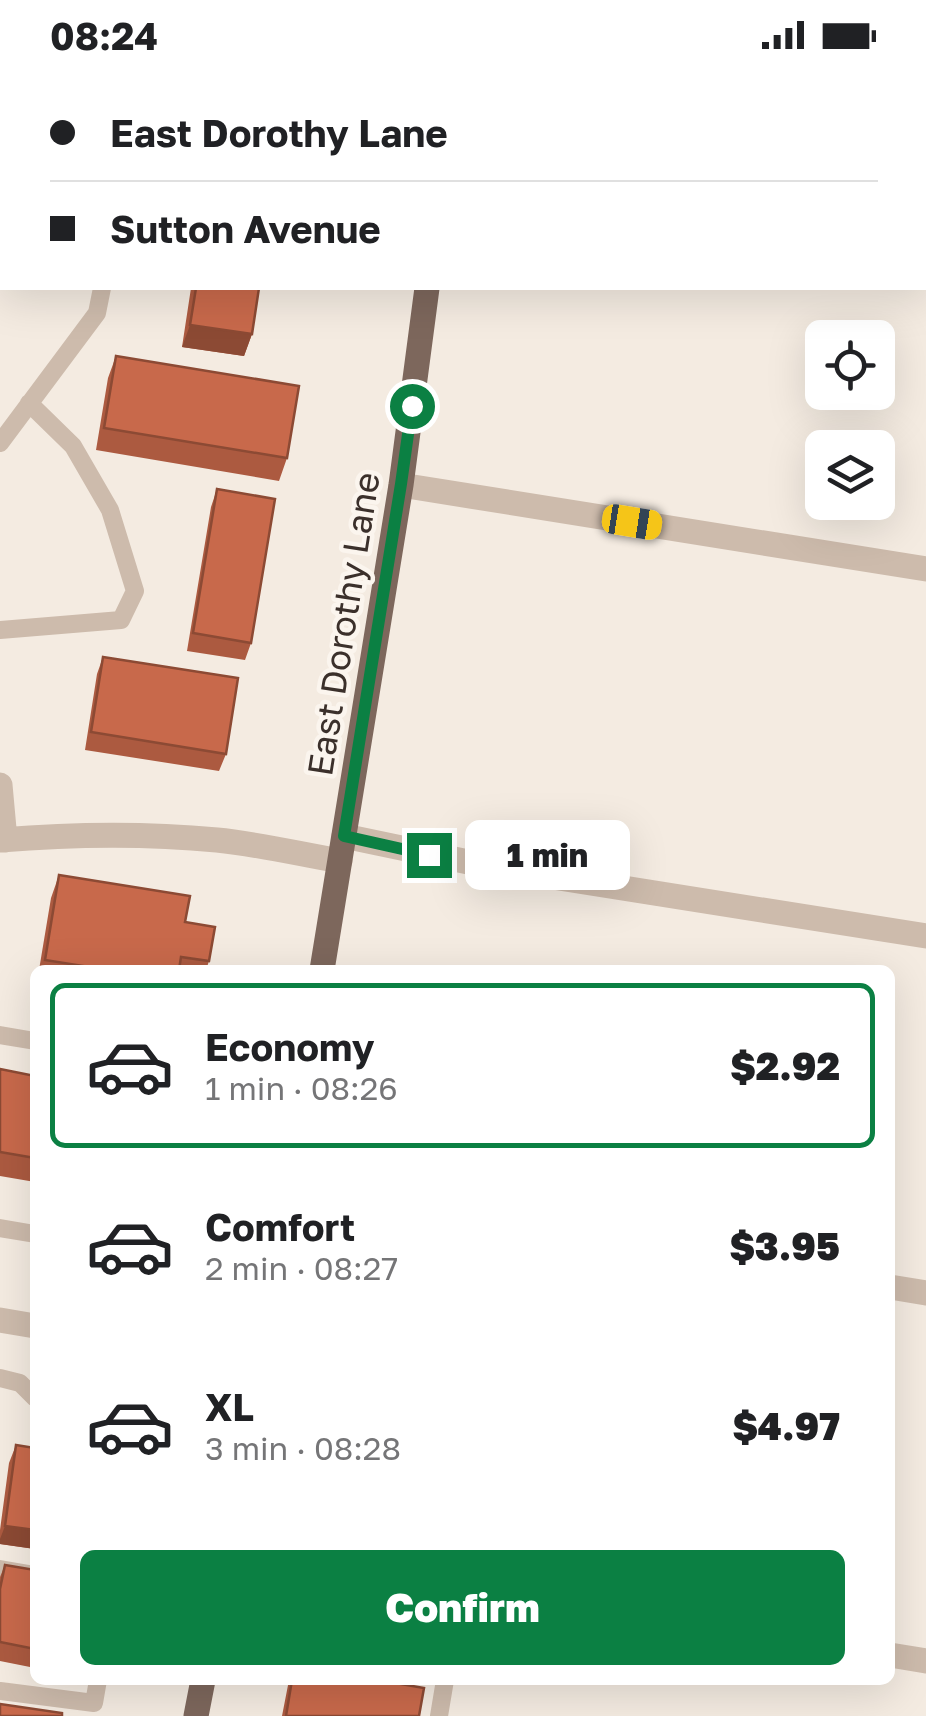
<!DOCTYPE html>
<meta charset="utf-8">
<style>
:root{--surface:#fff;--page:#f6f6f6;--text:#202124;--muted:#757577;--line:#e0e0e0;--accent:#0b8043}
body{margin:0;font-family:"Golos Text",sans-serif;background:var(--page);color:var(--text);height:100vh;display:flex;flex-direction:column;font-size:38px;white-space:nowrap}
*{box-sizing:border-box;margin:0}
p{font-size:32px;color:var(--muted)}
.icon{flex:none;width:55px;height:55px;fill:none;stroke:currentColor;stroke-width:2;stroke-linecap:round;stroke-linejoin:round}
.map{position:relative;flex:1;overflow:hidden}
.details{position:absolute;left:30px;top:895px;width:865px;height:720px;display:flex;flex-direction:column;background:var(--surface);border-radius:15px;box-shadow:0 10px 40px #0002}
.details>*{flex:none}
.guide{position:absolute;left:0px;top:0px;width:928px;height:220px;box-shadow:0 10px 40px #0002;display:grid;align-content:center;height:220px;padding:0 50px;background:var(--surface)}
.buttons{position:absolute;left:805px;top:250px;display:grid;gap:20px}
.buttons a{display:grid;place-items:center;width:90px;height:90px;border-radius:15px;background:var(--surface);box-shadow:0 10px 40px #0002;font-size:50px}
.end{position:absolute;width:45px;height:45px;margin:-22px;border:12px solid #0b8043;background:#fff;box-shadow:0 0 0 5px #fff}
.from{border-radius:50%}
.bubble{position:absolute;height:70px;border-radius:15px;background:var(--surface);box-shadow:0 10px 40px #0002;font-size:32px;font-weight:800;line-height:70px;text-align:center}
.car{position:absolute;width:30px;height:60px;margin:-30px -15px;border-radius:12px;box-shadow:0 0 8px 2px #0007;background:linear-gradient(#f5c518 24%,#345 0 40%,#f5c518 0 76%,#345 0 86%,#f5c518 0)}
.guide b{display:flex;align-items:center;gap:35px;height:95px;font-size:38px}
.guide b+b{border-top:2px solid var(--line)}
.guide i{width:25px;height:25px;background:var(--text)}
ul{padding:18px 0 0;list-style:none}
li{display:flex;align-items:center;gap:30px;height:165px;margin:0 20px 15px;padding:0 30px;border:5px solid transparent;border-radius:15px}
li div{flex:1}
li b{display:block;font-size:38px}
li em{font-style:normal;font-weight:800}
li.on{border-color:var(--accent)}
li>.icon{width:90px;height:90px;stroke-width:1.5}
.button{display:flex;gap:20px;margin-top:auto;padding:20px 50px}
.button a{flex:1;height:115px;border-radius:15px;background:var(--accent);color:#fff;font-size:40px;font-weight:800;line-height:115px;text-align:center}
.status{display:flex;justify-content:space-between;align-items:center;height:70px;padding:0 50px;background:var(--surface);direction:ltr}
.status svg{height:28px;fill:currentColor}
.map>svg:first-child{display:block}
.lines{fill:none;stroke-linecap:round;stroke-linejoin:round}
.lane{stroke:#cdbbac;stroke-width:18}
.street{stroke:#cdbbac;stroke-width:25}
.primary{stroke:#7d675c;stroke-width:25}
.wall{fill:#ac5a40}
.shaded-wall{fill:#8c4a34}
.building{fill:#c8694b;stroke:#8c4a34;stroke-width:2.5}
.route{stroke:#0b8043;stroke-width:12}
.labels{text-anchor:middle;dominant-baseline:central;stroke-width:9;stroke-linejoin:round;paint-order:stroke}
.street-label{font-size:35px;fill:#3b302b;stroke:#fbf5ee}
</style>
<div class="status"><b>08:24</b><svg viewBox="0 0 49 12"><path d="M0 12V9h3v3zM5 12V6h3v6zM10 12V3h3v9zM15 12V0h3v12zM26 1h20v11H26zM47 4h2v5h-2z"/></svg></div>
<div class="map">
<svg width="926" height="1646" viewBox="0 0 926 1646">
<rect width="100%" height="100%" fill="#f4ebe1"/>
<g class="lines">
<path class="lane" d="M136 2 137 0
M0 373 97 243 102 218
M0 560 121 550 135 521 110 440 73 376 29 333
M0 965 35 971
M0 1158 35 1164
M0 1308 20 1313 35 1328
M0 1499 35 1505
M0 1621 94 1633 98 1610
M439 1646 445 1610"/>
<path class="street" d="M0 11H2
M925 129 926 130
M401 415 926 499
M0 715 5 770
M344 766 497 798 926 866
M0 770C72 764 145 763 217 770 258 774 299 784 340 791
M890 1217 926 1223
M0 1250 35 1256
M890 1585 926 1591"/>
<path class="primary" d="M472 2V0
M322 900 401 415 427 218
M196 1646 203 1610"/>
</g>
<path class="wall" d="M191 218H259L252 264 244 286 182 277Z
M116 286 287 388 279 411 96 380 108 308Z
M217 419 251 573 245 590 187 581 211 437Z
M103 587 226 684 219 701 85 680 97 604Z
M59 805 185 852 209 891 206 900H39L51 828Z
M0 999 35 1006V1112L0 1106Z
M16 1375 35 1378V1479L0 1474V1460L9 1393Z
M5 1495 35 1500V1598L0 1591V1507Z
M289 1610H378L419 1646H282Z"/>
<path class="shaded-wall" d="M190 255 252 264 244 286 182 277Z
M5 1456 35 1460V1479L0 1474V1469Z"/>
<path class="building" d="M196 218H259L252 264 190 255Z
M116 286 299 316 287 388 104 358Z
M217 419 275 429 251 573 193 563Z
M103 587 238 608 226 684 91 662Z
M59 805 190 826 185 852 215 857 209 891 181 887 179 900H108L45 890Z
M0 999 35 1006V1088L0 1082Z
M16 1375 35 1378V1460L5 1456Z
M5 1495 35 1500V1579L0 1572V1519Z
M292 1610H378L424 1618 419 1646H286Z
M0 1634 62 1643V1646H0Z"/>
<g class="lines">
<path class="route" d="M412 336 401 414 344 766 429 785"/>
</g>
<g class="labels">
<g class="street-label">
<text transform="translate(343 554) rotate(-81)">East Dorothy Lane</text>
</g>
</g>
</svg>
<div class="buttons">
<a><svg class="icon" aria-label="locate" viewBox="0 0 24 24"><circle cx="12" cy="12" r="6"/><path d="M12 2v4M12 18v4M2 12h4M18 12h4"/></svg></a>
<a><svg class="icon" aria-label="layers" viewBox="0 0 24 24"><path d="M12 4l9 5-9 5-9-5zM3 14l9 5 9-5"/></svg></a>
</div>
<i class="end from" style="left:412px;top:336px"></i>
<i class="end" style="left:429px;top:785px"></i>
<div class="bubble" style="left:465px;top:750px;width:165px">1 min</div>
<i class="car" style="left:632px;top:452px;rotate:99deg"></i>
<div class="guide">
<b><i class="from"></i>East Dorothy Lane</b>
<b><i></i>Sutton Avenue</b>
</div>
<section class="details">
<ul>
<li class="on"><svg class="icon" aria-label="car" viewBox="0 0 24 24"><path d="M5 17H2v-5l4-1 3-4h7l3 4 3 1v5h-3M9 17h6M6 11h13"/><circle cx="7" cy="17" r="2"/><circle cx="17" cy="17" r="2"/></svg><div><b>Economy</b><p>1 min · 08:26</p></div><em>$2.92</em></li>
<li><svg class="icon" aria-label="car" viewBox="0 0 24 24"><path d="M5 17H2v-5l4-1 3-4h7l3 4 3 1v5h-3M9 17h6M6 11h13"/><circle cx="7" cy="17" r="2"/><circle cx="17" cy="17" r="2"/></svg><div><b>Comfort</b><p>2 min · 08:27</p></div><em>$3.95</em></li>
<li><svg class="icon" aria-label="car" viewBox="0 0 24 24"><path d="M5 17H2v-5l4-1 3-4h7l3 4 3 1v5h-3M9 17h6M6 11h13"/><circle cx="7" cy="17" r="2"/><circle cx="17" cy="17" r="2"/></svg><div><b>XL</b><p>3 min · 08:28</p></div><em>$4.97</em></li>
</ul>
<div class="button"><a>Confirm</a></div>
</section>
</div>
